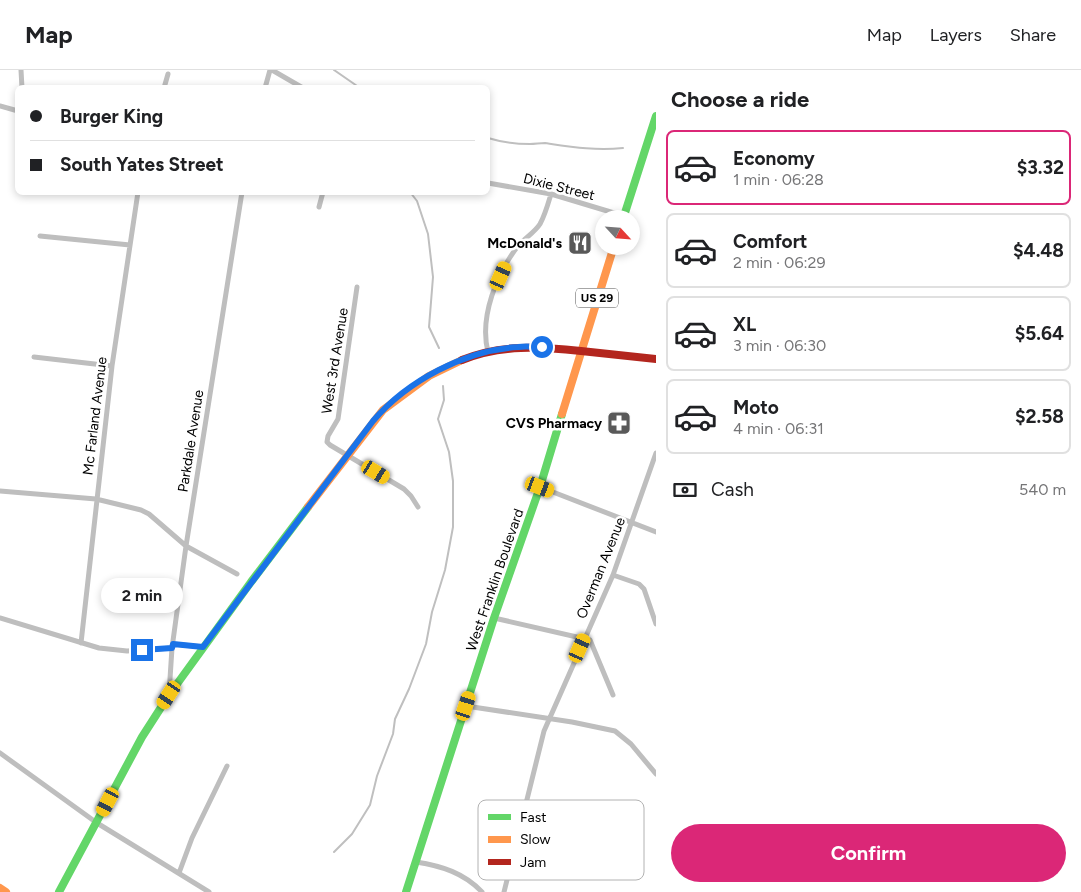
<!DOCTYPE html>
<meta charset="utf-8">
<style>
:root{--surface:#fff;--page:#f2f2f2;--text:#202124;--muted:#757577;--line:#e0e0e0;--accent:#db2777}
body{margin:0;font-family:Figtree,sans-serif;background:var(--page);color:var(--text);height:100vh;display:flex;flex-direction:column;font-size:19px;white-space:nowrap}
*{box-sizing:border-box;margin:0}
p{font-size:16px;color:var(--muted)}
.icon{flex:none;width:28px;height:28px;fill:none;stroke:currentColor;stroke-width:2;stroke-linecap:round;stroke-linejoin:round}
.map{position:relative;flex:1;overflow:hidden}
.panel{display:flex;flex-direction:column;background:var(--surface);width:425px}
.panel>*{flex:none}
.top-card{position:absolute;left:15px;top:15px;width:475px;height:110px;border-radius:8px;box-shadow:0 2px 8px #0003;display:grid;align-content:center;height:110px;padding:0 15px;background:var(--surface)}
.needle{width:32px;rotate:116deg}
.tools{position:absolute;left:595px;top:140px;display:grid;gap:10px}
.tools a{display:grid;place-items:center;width:45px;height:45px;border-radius:50%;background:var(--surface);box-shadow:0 2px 8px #0003;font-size:25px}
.end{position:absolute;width:22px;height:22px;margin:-11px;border:6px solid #1a73e8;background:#fff;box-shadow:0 0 0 2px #fff}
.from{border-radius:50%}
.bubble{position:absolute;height:35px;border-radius:18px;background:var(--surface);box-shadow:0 2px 8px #0003;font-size:16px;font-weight:700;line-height:35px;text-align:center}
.car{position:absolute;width:15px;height:30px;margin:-15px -8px;border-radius:6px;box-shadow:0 0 4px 1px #0007;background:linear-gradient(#f5c518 24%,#345 0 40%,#f5c518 0 76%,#345 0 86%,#f5c518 0)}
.top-card b{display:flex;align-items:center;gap:18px;height:48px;font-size:19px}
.top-card b+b{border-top:1px solid var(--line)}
.top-card i{width:12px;height:12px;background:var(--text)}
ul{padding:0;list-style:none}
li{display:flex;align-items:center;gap:15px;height:75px;margin:0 10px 8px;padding:0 5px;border:2px solid var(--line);border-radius:8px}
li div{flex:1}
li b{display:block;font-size:19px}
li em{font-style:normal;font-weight:700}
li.selected{border-color:var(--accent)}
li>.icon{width:45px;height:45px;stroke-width:1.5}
h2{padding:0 15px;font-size:22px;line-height:60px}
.pay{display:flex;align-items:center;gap:12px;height:55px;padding:0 15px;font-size:19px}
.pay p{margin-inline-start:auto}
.action{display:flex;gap:10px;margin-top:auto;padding:10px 15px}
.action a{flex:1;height:58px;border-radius:30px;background:var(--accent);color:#fff;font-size:20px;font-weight:700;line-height:58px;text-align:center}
header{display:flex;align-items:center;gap:30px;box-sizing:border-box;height:70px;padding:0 25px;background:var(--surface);border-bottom:1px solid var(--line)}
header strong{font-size:24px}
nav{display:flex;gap:28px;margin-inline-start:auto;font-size:18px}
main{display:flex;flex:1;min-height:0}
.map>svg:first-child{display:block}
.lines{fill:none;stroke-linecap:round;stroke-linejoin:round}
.stream{stroke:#bfbfbf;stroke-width:2}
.street{stroke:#bebebe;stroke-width:5}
.fast{stroke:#63d668;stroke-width:8}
.slow{stroke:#ff974d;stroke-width:8}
.jam{stroke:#b3261e;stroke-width:8}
.route{stroke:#1a73e8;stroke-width:6}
.labels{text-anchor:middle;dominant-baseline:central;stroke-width:5;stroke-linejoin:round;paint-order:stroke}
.shield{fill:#fff;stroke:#4c4c4c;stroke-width:1}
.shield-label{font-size:12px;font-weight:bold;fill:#000}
.street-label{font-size:14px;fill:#000;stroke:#fff}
.poi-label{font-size:14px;font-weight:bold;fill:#000;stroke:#fff;text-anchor:end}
.key{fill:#fff;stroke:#b2b2b2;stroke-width:1}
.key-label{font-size:14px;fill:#000}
</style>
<header>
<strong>Map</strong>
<nav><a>Map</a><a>Layers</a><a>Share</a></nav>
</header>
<main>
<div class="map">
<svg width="656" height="822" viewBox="0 0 656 822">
<rect width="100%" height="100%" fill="#fff"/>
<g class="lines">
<path class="stream" d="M334 0 360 18
M488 68C501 72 515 74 530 74 535 74 540 73 545 73 572 77 596 81 623 78
M410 122 417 131 428 164 433 207 429 257 439 278
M334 782 352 764 370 735 377 706 393 664 395 649 409 619 426 574 432 542 445 500 453 457V411L449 382 438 349 444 330 443 316"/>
<path class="street" d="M21 0 22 18
M272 0 303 18
M164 18 168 4
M265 18 270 0
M0 36 18 41
M488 113 551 124 624 146
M319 137 323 122
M40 166 130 175
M357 217 338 349 328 366 327 372 330 375 404 419 411 426 418 437
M488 282C479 247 497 203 518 176 525 168 535 162 540 154 545 145 548 134 551 124
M34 287 112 296
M540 417 656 462
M0 421 96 429 141 440 149 444 186 476 237 504
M613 505 639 514 644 519 656 554
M0 548 99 578 127 581 172 578
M494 548 590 570 613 625
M81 573 112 296 138 122
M173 574 203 577
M169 624 172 578 186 476 242 122
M466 636 572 652 615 661 631 674 656 704
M0 683 97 753 209 822
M416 792C442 796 464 803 482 822
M179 803 192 768 227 696
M504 822 544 661 613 505 656 383"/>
<path class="fast" d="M623 149 656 46
M59 822 142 667 169 625 251 512 308 437
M406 822 494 548 540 417 562 344"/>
<path class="slow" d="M562 344 614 176
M308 437 383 340 429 306 462 290
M0 818 6 822"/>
<path class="jam" d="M581 281 656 289
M462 290C501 274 540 277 581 281"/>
</g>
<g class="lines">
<path class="route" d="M142 580 172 578 173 574 203 577 373 351C407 311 465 280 518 277 526 276 534 277 542 277"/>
</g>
<defs>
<g id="restaurant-square" transform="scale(1.25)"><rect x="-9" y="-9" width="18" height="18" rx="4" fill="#595959" stroke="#fff"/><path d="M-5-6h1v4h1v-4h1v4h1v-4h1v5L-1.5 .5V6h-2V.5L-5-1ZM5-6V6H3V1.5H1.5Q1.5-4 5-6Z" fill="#fff"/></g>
<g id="pharmacy-square" transform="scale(1.25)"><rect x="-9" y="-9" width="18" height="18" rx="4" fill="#595959" stroke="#fff"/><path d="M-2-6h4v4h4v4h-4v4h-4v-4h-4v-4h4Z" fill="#fff"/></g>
</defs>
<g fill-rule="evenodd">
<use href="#restaurant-square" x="580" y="173"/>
<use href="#pharmacy-square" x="619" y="353"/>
</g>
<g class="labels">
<rect class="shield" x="576" y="218.5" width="42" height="19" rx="4"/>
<g class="shield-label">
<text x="597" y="228">US 29</text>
</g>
<g class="street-label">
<text transform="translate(559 117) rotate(14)">Dixie Street</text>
<text transform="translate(335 291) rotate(-81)">West 3rd Avenue</text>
<text transform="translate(95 346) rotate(-83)">Mc Farland Avenue</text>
<text transform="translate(191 371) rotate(-81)">Parkdale Avenue</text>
<text transform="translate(601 498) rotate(-68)">Overman Avenue</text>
<text transform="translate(495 510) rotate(-71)">West Franklin Boulevard</text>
</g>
<g class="poi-label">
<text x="562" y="173">McDonald's</text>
<text x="602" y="353">CVS Pharmacy</text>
</g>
</g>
<rect x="478" y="730" width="166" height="80" rx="8" class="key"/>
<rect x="488" y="744" width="23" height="6" fill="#63d668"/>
<rect x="488" y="766" width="23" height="7" fill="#ff974d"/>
<rect x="488" y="789" width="23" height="6" fill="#b3261e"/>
<g class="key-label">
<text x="520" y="752">Fast</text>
<text x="520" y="774">Slow</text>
<text x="520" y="797">Jam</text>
</g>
</svg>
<div class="tools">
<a><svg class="needle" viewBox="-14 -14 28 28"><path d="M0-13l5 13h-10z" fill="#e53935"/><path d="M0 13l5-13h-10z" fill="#757577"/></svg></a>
</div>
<i class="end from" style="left:542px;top:277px"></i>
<i class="end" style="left:142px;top:580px"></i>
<div class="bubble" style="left:101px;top:508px;width:82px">2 min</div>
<i class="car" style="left:501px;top:206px;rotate:24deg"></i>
<i class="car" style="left:376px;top:402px;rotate:121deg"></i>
<i class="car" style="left:540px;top:417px;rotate:111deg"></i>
<i class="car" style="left:580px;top:578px;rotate:24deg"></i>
<i class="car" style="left:169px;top:625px;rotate:213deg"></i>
<i class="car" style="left:466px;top:636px;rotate:18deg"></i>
<i class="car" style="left:108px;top:732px;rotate:208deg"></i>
<div class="top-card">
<b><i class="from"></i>Burger King</b>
<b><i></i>South Yates Street</b>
</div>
</div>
<section class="panel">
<h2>Choose a ride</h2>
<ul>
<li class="selected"><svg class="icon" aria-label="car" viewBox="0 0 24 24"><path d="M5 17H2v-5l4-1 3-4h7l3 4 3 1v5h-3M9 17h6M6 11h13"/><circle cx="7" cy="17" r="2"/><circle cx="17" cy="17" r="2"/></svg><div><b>Economy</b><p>1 min · 06:28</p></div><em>$3.32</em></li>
<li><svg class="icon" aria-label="car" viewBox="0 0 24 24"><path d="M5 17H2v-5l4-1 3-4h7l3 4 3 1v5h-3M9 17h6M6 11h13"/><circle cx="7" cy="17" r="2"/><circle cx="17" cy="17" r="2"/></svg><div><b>Comfort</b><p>2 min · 06:29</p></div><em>$4.48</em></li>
<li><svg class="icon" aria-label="car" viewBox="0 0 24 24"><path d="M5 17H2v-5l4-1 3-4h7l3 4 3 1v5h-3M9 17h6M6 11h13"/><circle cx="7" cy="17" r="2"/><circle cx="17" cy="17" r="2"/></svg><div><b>XL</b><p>3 min · 06:30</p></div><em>$5.64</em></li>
<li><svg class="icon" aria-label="car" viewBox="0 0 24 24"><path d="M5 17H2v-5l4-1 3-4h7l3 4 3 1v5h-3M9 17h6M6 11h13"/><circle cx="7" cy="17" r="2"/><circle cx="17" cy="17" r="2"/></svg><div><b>Moto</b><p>4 min · 06:31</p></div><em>$2.58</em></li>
</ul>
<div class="pay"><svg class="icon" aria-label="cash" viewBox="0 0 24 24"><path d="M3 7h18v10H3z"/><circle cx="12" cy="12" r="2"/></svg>Cash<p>540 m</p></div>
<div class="action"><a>Confirm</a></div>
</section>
</main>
